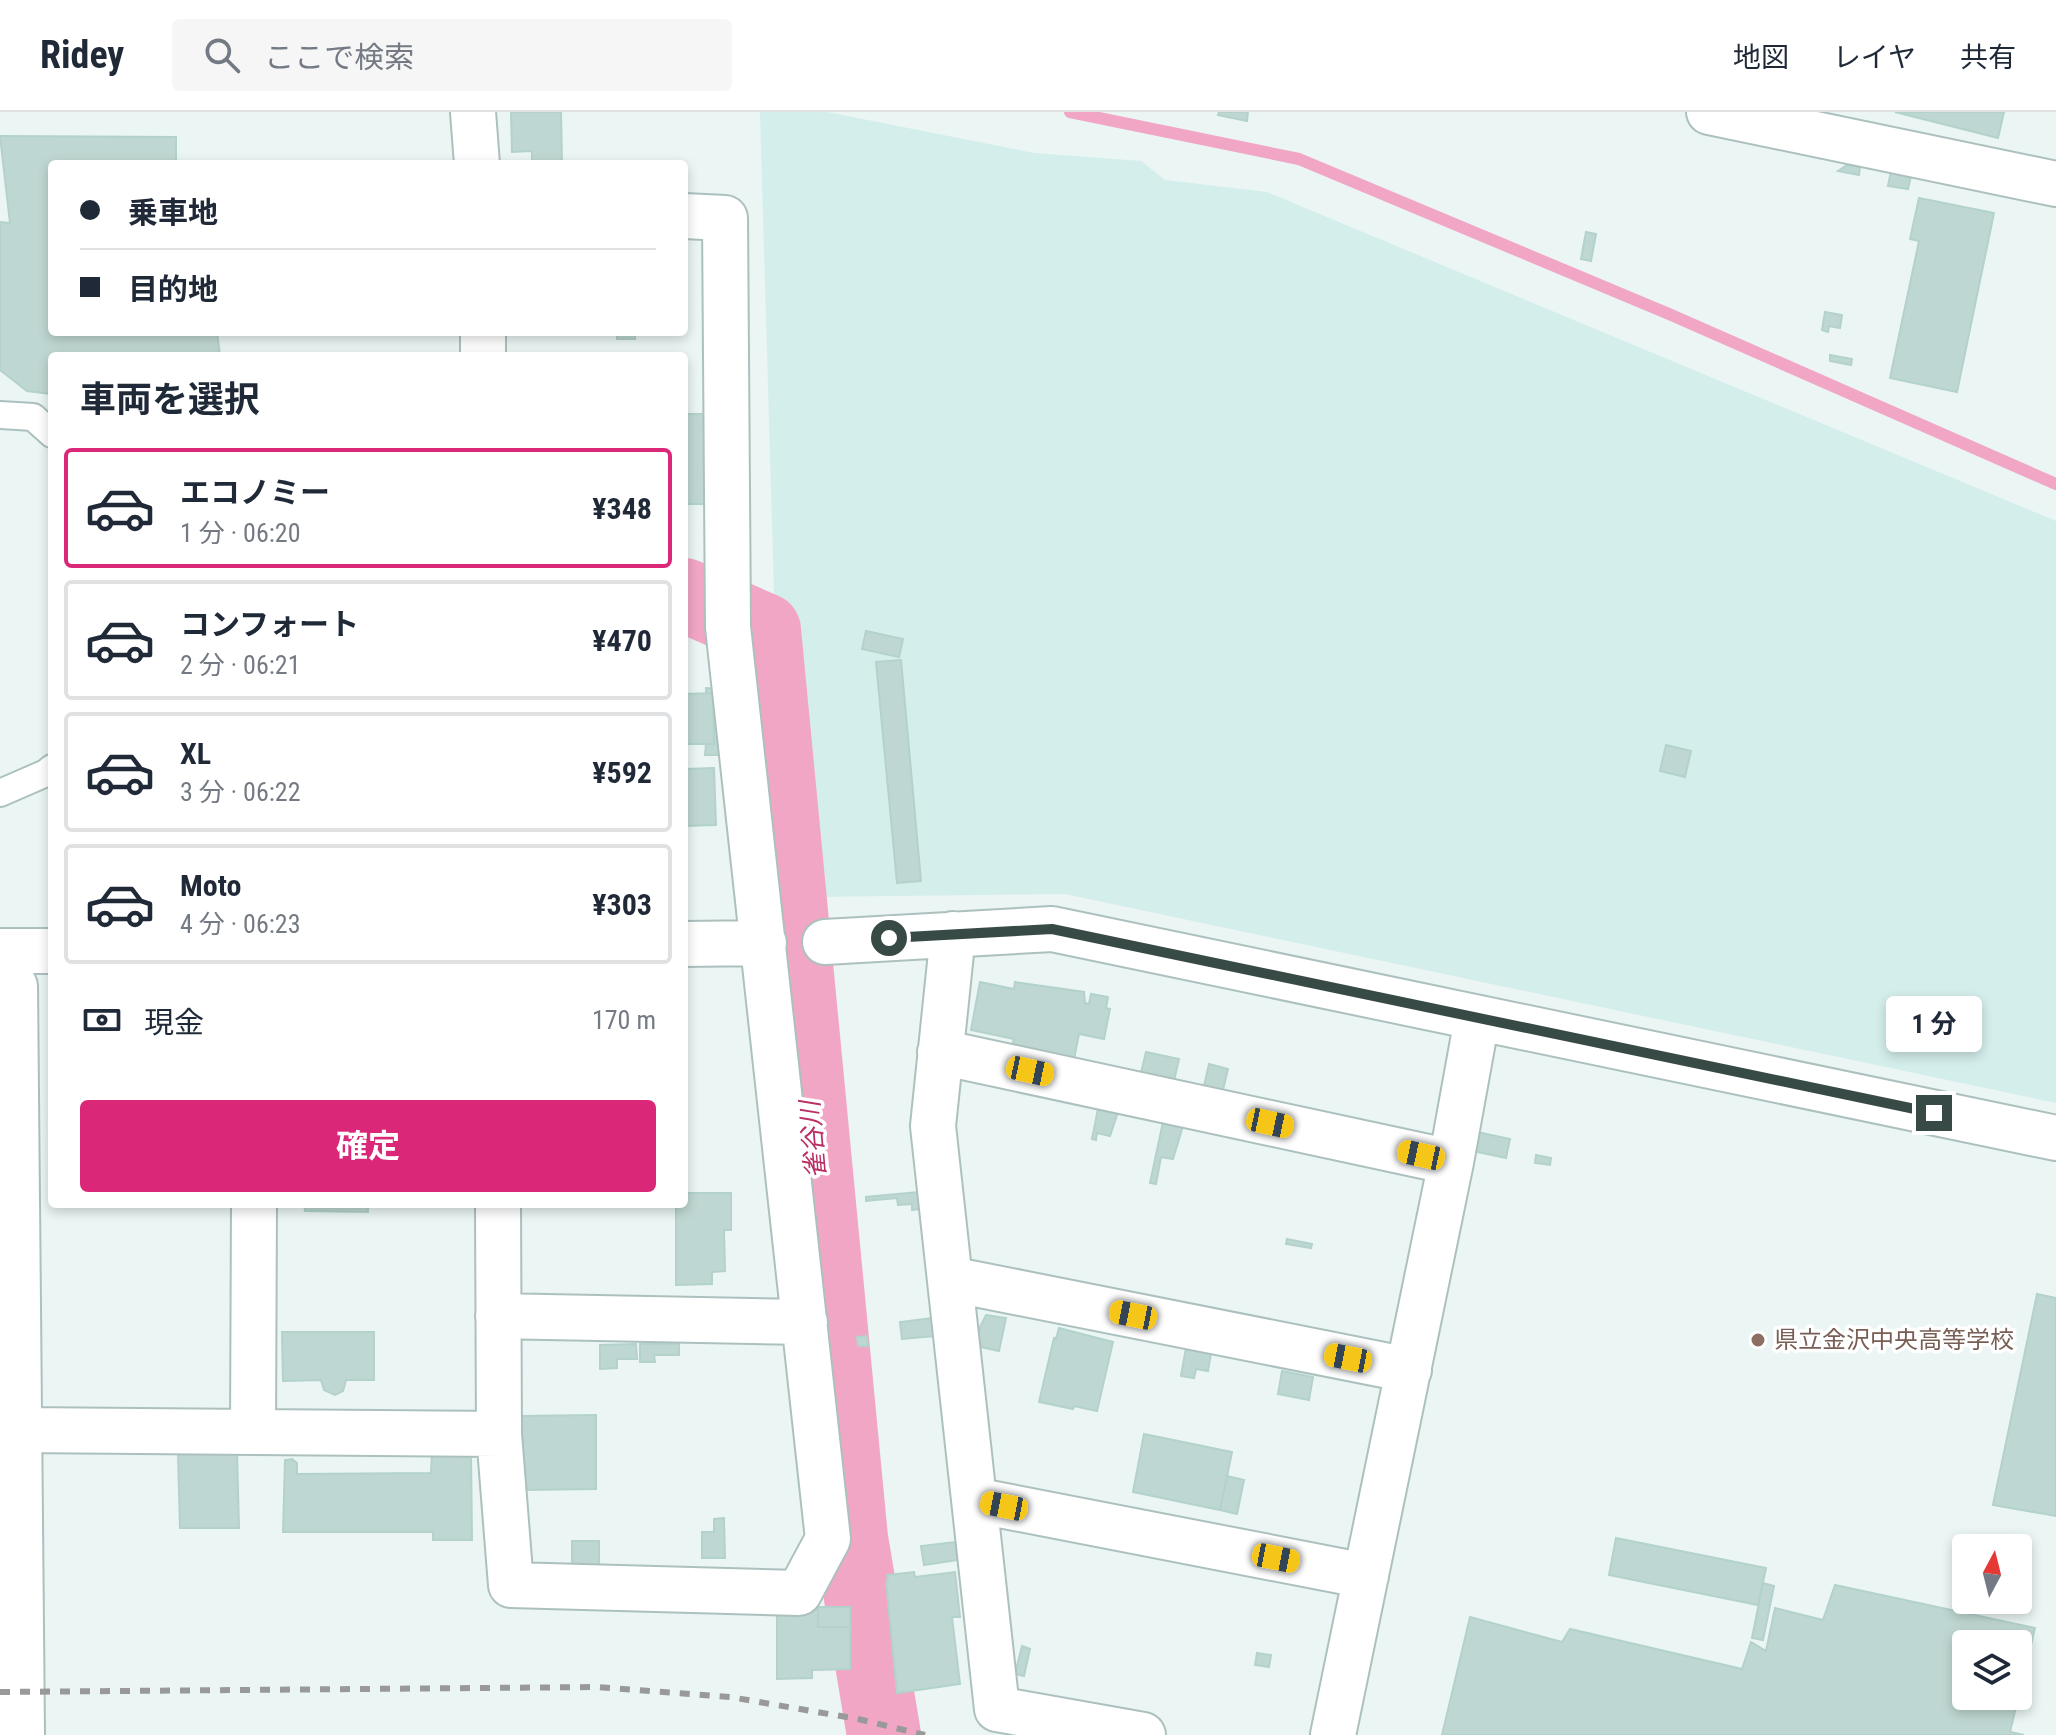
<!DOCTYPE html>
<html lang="ja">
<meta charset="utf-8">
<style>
:root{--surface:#fff;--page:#f6f6f7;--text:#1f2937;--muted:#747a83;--line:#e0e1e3;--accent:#db2777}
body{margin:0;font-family:"Roboto Condensed","Noto Sans JP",sans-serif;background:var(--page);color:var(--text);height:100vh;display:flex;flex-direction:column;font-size:30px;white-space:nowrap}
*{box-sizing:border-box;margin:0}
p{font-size:26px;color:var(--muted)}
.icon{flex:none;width:44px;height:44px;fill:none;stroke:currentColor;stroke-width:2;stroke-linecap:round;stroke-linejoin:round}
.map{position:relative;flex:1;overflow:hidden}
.side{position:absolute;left:48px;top:240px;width:640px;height:856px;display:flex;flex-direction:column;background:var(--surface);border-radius:8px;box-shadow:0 4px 12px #0003}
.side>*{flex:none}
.guide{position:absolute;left:48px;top:48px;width:640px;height:176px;border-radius:8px;box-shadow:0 4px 12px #0003;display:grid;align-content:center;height:176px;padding:0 32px;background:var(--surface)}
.needle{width:52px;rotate:7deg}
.tools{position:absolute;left:1952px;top:1422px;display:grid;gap:16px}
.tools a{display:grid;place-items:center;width:80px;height:80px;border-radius:8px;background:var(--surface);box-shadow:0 4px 12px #0003;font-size:40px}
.end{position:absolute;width:36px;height:36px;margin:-18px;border:10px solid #384a46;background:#fff;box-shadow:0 0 0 4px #fff}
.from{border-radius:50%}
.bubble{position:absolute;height:56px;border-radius:8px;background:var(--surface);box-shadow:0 4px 12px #0003;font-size:26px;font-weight:700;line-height:56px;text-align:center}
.car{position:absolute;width:24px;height:48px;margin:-24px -12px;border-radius:10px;box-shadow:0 0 6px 2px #0007;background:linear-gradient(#f5c518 24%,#345 0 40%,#f5c518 0 76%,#345 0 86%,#f5c518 0)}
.guide b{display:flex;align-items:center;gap:28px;height:76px;font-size:30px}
.guide b+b{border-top:2px solid var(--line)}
.guide i{width:20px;height:20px;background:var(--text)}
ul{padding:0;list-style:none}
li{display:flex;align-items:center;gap:24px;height:120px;margin:0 16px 12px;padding:0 16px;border:4px solid var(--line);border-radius:8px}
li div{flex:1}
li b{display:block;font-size:30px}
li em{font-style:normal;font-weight:700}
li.on{border-color:var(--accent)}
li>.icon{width:72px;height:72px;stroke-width:1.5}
h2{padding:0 32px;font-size:36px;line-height:96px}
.pay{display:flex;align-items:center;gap:20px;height:88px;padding:0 32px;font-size:30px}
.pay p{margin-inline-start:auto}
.primary-button{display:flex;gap:16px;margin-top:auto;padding:16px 32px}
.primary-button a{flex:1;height:92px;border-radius:8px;background:var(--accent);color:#fff;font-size:32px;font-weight:700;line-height:92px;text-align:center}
header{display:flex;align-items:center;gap:48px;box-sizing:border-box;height:112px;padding:0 40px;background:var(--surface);border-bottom:2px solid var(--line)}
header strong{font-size:38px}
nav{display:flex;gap:44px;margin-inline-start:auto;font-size:28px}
.search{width:560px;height:72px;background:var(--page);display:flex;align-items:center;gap:20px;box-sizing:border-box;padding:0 28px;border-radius:8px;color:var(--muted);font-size:30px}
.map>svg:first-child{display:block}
.education{fill:#d4eeec}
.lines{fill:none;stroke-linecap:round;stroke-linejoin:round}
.stream{stroke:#f2a6c6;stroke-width:12}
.river{stroke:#f2a6c6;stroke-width:74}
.building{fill:#bfd7d2;stroke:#b2d2cb;stroke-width:2;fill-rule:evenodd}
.service-casing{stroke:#acc1be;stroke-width:30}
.minor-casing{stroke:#acc1be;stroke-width:48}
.service{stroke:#fff;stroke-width:26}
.minor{stroke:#fff;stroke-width:44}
.rail{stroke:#999;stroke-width:6;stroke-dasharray:10 10;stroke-linecap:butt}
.route{stroke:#384a46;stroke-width:10}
.education-dot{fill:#8d6e63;stroke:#fff;stroke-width:3}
.labels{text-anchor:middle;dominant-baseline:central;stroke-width:7;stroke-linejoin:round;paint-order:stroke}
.education-label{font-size:24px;fill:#785e54;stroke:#fff;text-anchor:start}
.water-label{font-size:26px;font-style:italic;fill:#b92e65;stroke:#fff}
</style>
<header>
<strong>Ridey</strong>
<div class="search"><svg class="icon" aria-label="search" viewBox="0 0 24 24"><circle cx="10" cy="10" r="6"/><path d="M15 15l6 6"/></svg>ここで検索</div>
<nav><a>地図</a><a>レイヤ</a><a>共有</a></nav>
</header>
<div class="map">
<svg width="2056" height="1623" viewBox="0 0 2056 1623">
<rect width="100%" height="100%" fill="#eaf5f4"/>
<path class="education" d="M760 0H827L1034 41 1141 49 1165 68 1267 80 2056 409V991L1065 782 810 785 774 479Z"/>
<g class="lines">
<path class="stream" d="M1070 0 1299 47 1669 202 2056 372"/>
<path class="river" d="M684 483 764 518 851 1426 884 1623"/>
</g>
<path class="building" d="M511 0H561L562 52H532V39L512 40Z
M1219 0H1248L1247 9 1218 3Z
M1895 0H2004L1998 26Z
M0 24 176 25V52H52V220H217L220 244H52V282L27 279 0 258V110L10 111Z
M1847 53 1860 55 1859 63 1838 59Z
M1891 59 1911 64 1908 77 1888 74Z
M1919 86 1994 101 1957 280 1890 266 1919 129 1910 127Z
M1586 120 1596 122 1591 149 1581 147Z
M1825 200 1842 203 1840 216 1829 214 1828 220 1822 218Z
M617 220H635V227H617Z
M1830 243 1852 247 1851 253 1830 249Z
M684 302H713L714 392H684Z
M866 519 903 527 899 545 862 537Z
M901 548 921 769 897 771 876 550Z
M706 576 720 577V643H705L706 632H714V581H706Z
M713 581 714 632H684V582Z
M1666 633 1691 639 1685 665 1660 659Z
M714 656 716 713 684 714 685 657Z
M980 870 1014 877 1015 870 1084 880 1085 891 1089 892 1091 882 1108 885 1106 896 1110 897 1104 927 1079 922 1074 947 1012 934 1014 927 971 918Z
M1146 940 1179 947 1174 969 1141 961Z
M1209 952 1228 957 1222 982 1203 978Z
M1098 997 1118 1000 1110 1024 1097 1021 1096 1028 1092 1027Z
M1163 1010 1183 1014 1173 1047 1161 1045 1156 1072 1150 1071Z
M1477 1020 1510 1027 1506 1046 1473 1039Z
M1536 1043 1551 1046 1550 1053 1535 1051Z
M918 1080 920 1097 912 1098V1092L898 1093 897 1086 866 1089V1085Z
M684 1081H731V1118H724L725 1159 712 1160V1172L676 1173V1092H684Z
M304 1092H368V1100L305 1099Z
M1287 1127 1312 1132 1311 1136 1286 1132Z
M2037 1182 2056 1186V1404L1993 1393Z
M986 1203 1006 1206 999 1239 976 1234 980 1215Z
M932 1206 934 1224 902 1227 900 1210Z
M1059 1216 1113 1230 1097 1299 1074 1294 1073 1297 1039 1290 1054 1226 1056 1227Z
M282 1220H374V1268H346L343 1279 335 1283 324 1278 321 1268 283 1269Z
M867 1224 868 1234H858L857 1225Z
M636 1232 637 1247H617V1256L600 1257V1233Z
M640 1232H679V1243H654L655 1250H640Z
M1186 1236 1211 1241 1208 1259 1196 1257 1194 1266 1181 1264Z
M1282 1259 1313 1265 1309 1288 1278 1282Z
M596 1303V1377L523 1378 522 1304Z
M1144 1322 1232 1340 1220 1398 1133 1380Z
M237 1341 239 1416H180L178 1342Z
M432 1342 471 1343 472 1428H433V1420H283L285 1348 292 1347 297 1351V1362L431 1361Z
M1227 1364 1244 1368 1237 1402 1220 1398Z
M724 1406 725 1446H702V1420H714V1407Z
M1616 1426 1766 1456 1758 1493 1609 1463Z
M572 1429H599V1455H572Z
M955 1430 958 1448 924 1453 921 1434Z
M914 1460 915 1465 955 1460 960 1505H952L960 1572 897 1581 886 1469 888 1468 887 1463Z
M1763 1471 1774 1474 1763 1528 1752 1526Z
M1835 1473 2035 1516 2010 1620 2024 1623H1442L1470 1505 1562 1530 1570 1517 1742 1557 1751 1530 1766 1539 1775 1496 1823 1508ZM1966 1532H2018V1584H1966Z
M777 1495H818V1515H850V1557L812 1558V1566L777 1567Z
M818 1495H850V1515H818Z
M1022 1534 1030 1537 1024 1564 1015 1562Z
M1257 1541 1271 1543 1269 1555 1255 1553Z"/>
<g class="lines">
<g class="service-casing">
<path id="service" d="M0 303 33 305 52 322
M0 681 46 661 52 656"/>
</g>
<g class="minor-casing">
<path id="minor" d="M473 0 477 52
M1709 0 2056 72
M483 220V244
M953 822 933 1014 997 1597 1143 1623
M825 830 1052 817 2056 1026
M684 832 764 831
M0 839H52
M0 848 15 874 22 1623
M940 940 1451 1050
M498 1092 499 1322 511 1473 799 1481 828 1427 728 515 725 106 684 104
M950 1167 1409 1258
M498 1204 805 1210
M20 1318 499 1322
M253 1320 254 1092
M974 1388 1366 1464
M1333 1623 1451 1050 1477 907"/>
</g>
<use href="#service" class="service"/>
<use href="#minor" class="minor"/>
<path class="rail" d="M0 1580 596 1575 730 1585 858 1607 925 1623"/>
</g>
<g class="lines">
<path class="route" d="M889 826 1052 817 1934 1001"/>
</g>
<circle class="education-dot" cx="1758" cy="1228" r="8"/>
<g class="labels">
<g class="education-label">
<text x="1774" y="1228">県立金沢中央高等学校</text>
</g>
<g class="water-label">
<text transform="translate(813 1028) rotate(-95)">雀谷川</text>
</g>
</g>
</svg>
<div class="tools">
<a><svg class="needle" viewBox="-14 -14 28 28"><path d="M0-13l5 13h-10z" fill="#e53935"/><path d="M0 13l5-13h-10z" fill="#747a83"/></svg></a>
<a><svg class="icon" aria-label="layers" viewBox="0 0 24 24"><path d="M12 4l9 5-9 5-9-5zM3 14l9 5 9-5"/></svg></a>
</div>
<i class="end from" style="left:889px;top:826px"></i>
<i class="end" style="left:1934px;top:1001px"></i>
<div class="bubble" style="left:1886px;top:884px;width:96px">1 分</div>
<i class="car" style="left:1030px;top:959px;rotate:102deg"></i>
<i class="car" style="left:1270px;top:1011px;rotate:102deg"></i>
<i class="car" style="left:1421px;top:1043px;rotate:282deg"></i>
<i class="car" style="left:1133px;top:1203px;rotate:281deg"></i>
<i class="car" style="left:1348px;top:1246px;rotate:281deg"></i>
<i class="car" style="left:1004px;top:1394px;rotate:281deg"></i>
<i class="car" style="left:1276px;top:1446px;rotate:101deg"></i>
<div class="guide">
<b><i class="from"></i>乗車地</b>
<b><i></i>目的地</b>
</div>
<section class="side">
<h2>車両を選択</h2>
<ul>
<li class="on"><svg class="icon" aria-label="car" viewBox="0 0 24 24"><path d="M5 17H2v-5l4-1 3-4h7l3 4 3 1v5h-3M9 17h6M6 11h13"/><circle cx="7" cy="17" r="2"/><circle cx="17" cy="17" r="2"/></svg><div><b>エコノミー</b><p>1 分 · 06:20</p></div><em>¥348</em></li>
<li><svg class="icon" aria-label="car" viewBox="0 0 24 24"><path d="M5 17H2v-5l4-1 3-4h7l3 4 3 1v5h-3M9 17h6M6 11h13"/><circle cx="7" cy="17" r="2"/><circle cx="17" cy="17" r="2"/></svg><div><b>コンフォート</b><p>2 分 · 06:21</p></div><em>¥470</em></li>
<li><svg class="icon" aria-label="car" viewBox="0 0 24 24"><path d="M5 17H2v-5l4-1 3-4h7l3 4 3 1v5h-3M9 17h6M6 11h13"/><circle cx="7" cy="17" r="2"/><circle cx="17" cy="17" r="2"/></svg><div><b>XL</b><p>3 分 · 06:22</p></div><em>¥592</em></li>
<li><svg class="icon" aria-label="car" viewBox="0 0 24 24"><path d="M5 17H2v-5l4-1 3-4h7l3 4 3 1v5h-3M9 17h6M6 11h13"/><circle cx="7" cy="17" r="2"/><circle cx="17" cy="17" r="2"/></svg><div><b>Moto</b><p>4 分 · 06:23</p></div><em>¥303</em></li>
</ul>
<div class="pay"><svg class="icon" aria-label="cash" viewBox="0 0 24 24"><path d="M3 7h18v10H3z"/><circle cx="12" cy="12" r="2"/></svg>現金<p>170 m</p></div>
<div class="primary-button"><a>確定</a></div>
</section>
</div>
